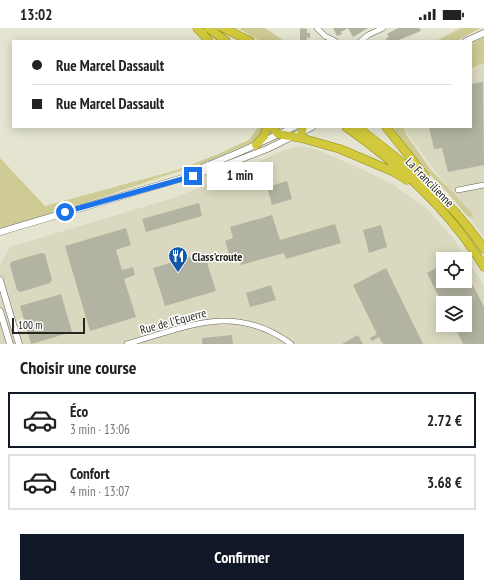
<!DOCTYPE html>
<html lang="fr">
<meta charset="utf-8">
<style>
:root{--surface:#fff;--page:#f6f6f6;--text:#222;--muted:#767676;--line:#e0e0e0;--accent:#111827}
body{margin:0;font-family:"PT Sans Narrow",sans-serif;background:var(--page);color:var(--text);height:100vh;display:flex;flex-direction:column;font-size:15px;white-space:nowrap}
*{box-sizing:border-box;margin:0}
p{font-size:13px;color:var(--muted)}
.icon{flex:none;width:22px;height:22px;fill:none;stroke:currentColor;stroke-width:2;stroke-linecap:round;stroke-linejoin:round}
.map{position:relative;height:316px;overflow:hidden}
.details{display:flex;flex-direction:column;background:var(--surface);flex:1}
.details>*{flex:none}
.top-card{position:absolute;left:12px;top:12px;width:460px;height:88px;border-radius:0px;box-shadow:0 2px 10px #0003;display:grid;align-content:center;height:88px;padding:0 20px;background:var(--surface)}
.buttons{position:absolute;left:436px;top:224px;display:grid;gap:8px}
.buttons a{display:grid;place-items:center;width:36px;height:36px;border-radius:0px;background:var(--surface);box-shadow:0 2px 10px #0003;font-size:20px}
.scale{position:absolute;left:12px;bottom:10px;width:73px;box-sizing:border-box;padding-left:4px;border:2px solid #26251f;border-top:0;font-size:11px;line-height:14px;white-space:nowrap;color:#26251f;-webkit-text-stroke:3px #fff;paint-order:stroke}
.end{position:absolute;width:18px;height:18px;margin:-9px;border:5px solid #1a73e8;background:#fff;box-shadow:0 0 0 2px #fff}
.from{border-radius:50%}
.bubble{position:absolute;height:28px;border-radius:0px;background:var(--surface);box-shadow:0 2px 10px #0003;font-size:13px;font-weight:600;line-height:28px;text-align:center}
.top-card b{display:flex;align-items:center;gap:14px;height:38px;font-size:15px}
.top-card b+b{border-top:1px solid var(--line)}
.top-card i{width:10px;height:10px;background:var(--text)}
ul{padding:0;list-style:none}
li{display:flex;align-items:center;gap:12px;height:56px;margin:0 8px 6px;padding:0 12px;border:2px solid var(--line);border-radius:0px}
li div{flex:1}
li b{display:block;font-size:15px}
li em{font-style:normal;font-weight:600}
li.on{border-color:var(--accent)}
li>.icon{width:36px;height:36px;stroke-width:1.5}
h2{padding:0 20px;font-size:18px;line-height:48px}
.action{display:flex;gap:8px;margin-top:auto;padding:8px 20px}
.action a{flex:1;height:46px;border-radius:0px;background:var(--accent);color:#fff;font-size:16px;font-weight:600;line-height:46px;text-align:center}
.status{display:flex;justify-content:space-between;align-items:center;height:28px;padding:0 20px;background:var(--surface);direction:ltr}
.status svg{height:11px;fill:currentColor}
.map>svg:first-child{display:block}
.built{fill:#dad9bf;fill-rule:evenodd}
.green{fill:#cecb95}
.building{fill:#b3b3a1}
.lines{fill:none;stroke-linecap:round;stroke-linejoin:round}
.minor-casing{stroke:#636252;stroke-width:6}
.tertiary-casing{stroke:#636252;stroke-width:7}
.trunk-casing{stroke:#8f8713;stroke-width:9}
.minor{stroke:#fff;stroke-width:5}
.tertiary{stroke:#fff;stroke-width:6}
.trunk{stroke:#d2ca3c;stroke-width:8}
.route{stroke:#1a73e8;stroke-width:5}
.labels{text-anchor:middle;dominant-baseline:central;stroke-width:3;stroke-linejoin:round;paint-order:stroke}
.street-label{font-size:12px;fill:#26251f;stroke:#fff}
.poi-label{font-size:12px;font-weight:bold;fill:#26251f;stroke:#fff;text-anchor:start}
</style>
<div class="status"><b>13:02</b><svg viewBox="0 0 49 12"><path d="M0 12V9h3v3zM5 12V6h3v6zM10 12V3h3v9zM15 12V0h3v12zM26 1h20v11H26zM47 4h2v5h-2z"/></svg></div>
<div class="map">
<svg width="484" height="316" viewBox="0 0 484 316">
<rect width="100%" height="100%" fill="#e4e4d1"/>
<path class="built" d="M484 36V209L405 102V99H471V43Z
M300 118 316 121 368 144 394 157 428 182 453 210 484 258V316H0V237L10 219 173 170 230 148 283 122ZM443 231H465V253H443ZM443 275H465V297H443Z"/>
<path class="green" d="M238 0H265L284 13H260Z
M461 0H481L456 13H436Z
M484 9V35L471 41V15Z
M258 99H265L256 113 206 134 84 175 0 201V130L45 178 177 142 216 127 249 112Z
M393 99H404L406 106 431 142 472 185 473 190 467 188 448 165 409 125Z"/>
<path class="building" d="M300 0 307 1V5H310V10L307 9 306 13H300Z
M333 0H368L353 9 348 0 341 4 342 6 337 8Z
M398 0H419L421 3 396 13H387L386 10 389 9 387 6Z
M483 54 484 137 448 144 442 120 434 121 429 99H471V56Z
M287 153 292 171 272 177 267 159Z
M199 175 202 188 146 204 142 191Z
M272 187 280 212 335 196 341 215 286 231 284 225 241 237 238 227 230 229 225 213 233 210 230 199Z
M381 197 387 219 369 225 363 202Z
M126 200 131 217 116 222 122 242 133 239 135 247 124 251 136 289 90 303 65 218Z
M41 225 45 226 52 252 50 255 34 260 20 264 17 262 10 237 11 234Z
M204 225 216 263 165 278 153 240Z
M443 236V253H465V242L484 279V316H463L454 297H465V275H442L427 245Z
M386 240 423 316H383L379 309 372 313 370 310 377 306 353 257Z
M271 257 276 272 250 279 246 265Z
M61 266 72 304 31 316 20 278Z
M232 307 233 316H202V310Z
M358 307 363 316H342Z"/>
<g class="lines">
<g class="minor-casing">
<path id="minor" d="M317 0 325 8 335 13
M361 13 368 7 383 0
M458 162 484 157
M127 316C187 299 234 274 291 316"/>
</g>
<g class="tertiary-casing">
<path id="tertiary" d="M466 13 484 5
M187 146 240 124 294 99
M0 204 220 139 267 121 312 99
M0 252 19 316
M0 283 10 316"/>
</g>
<g class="trunk-casing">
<path id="trunk" d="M197 0 209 13
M208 0 226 13
M223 0 250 13
M272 99 278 106 301 110 340 121 392 143 407 152
M303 99 301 107 304 111
M346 99C400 137 450 182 484 239
M357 99C404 135 451 171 484 221
M386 99 425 148
M256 117 264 108 267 99"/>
</g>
<use href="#minor" class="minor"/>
<use href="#tertiary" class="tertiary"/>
<use href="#trunk" class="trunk"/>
</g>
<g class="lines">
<path class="route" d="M65 184 193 148"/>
</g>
<defs>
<g id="restaurant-pin" transform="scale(1)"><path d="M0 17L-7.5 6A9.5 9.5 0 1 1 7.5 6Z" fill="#1258a8" stroke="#fff"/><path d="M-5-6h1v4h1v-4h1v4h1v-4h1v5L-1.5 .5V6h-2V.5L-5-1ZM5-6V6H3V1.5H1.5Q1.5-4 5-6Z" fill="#fff"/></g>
</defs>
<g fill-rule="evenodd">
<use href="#restaurant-pin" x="178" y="228"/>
</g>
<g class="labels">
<g class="street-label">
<text transform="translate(430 154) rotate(46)">La Francilienne</text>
<text transform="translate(173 293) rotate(-15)">Rue de l'Equerre</text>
</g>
<g class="poi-label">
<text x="192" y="228">Class'croute</text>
</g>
</g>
</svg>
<div class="buttons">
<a><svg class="icon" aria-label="locate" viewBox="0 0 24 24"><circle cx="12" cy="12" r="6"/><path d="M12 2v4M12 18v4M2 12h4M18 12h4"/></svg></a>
<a><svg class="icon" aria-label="layers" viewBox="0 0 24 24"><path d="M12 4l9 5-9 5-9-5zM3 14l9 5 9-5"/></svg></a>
</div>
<div class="scale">100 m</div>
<i class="end from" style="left:65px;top:184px"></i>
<i class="end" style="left:193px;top:148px"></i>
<div class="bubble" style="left:207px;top:134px;width:66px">1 min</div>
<div class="top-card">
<b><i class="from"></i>Rue Marcel Dassault</b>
<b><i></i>Rue Marcel Dassault</b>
</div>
</div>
<section class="details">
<h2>Choisir une course</h2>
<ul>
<li class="on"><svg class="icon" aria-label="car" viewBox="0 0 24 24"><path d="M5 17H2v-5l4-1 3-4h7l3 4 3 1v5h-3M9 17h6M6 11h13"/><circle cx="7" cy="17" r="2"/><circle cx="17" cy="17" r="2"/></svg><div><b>Éco</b><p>3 min · 13:06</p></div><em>2.72 €</em></li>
<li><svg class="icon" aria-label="car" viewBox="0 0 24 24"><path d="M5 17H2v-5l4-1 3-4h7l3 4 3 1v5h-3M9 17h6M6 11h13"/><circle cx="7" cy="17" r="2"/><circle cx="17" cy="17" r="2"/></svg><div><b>Confort</b><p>4 min · 13:07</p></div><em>3.68 €</em></li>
</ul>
<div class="action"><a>Confirmer</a></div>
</section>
